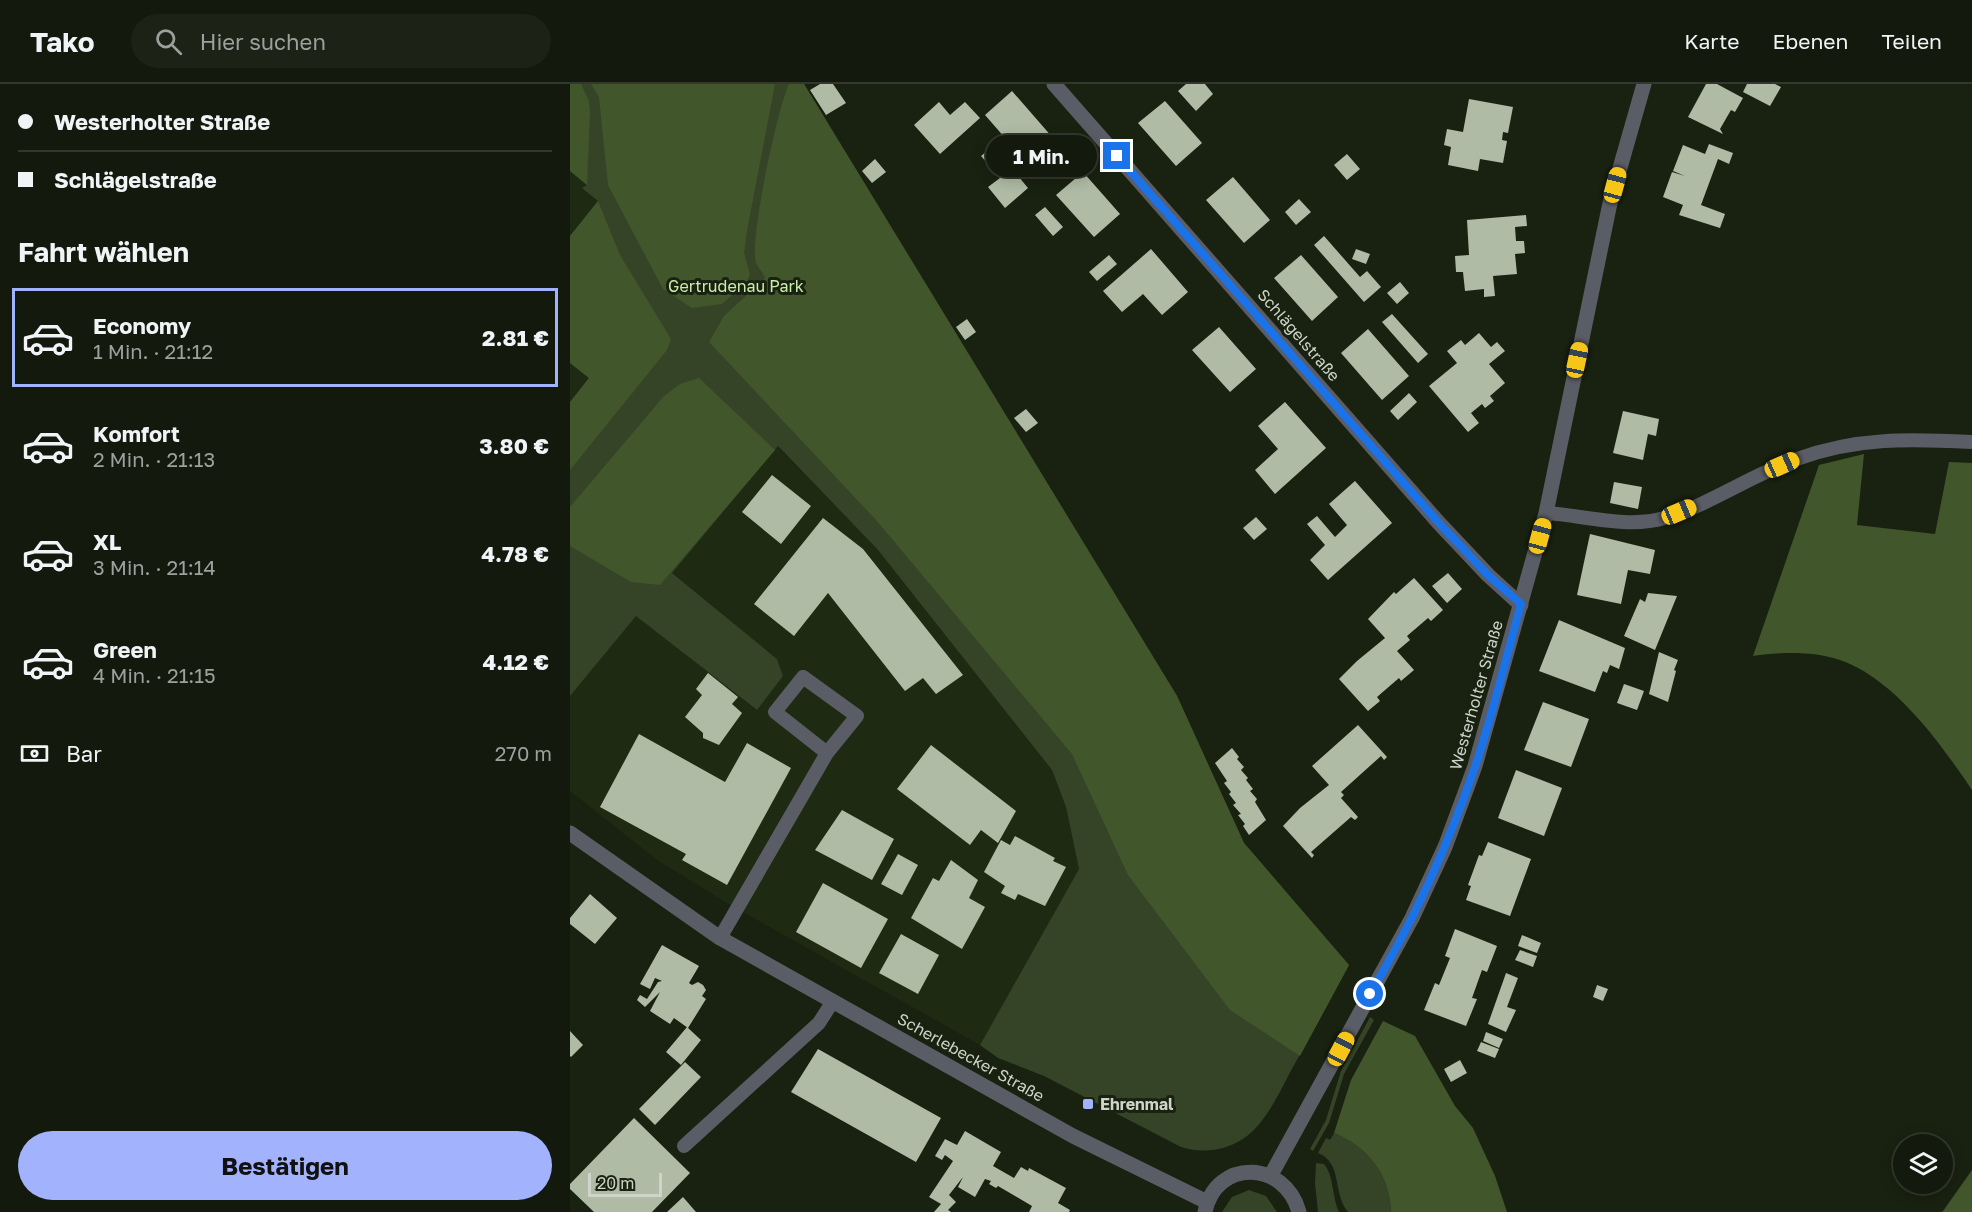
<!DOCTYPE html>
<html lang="de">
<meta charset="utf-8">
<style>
:root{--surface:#13190c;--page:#1c2215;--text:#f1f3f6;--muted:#9da09d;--line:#32382d;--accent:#a2b2fd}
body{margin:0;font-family:"Golos Text",sans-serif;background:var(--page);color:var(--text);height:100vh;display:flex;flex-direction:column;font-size:22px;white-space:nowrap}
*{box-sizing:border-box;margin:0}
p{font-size:20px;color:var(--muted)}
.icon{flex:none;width:33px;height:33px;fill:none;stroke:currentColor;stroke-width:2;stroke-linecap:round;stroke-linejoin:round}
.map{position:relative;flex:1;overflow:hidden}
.panel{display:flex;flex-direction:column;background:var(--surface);width:570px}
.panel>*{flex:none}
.guide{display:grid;align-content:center;height:132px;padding:0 18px;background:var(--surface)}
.buttons{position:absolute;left:1323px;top:1050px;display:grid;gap:12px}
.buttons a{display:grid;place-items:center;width:60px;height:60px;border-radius:50%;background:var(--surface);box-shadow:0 3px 15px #0003,0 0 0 2px var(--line);font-size:30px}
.scale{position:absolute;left:18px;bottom:15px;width:74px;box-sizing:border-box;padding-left:6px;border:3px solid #ced4c9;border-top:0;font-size:16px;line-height:21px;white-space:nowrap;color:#ced4c9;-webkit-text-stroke:4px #192110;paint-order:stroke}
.end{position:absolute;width:27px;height:27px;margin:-14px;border:8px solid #1a73e8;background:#fff;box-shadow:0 0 0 3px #fff}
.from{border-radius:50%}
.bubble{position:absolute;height:42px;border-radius:21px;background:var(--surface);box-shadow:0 3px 15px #0003,0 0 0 2px var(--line);font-size:20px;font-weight:700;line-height:42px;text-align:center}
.car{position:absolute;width:18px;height:36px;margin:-18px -9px;border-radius:8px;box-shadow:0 0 4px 2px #0007;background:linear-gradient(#f5c518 24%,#345 0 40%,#f5c518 0 76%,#345 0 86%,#f5c518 0)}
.guide b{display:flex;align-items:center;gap:21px;height:57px;font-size:22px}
.guide b+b{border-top:2px solid var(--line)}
.guide i{width:15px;height:15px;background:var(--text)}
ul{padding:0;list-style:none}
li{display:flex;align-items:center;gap:18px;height:99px;margin:0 12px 9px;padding:0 6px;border:3px solid transparent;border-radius:0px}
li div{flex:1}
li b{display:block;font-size:22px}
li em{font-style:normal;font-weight:700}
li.on{border-color:var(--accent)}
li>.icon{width:54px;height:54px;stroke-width:1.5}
h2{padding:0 18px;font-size:27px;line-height:72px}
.pay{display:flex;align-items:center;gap:15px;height:66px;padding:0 18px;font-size:22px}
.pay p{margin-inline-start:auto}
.primary-button{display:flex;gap:12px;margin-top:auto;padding:12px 18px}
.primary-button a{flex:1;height:69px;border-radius:36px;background:var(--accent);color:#111;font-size:24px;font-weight:700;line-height:69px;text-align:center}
header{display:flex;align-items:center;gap:36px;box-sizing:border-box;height:84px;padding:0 30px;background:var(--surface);border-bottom:2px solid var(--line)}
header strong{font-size:28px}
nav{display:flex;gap:33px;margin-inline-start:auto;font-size:21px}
.search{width:420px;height:54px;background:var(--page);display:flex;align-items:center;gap:15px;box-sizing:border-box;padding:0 21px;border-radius:33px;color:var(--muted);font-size:22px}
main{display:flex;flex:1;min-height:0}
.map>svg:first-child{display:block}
.built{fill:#1e2a12}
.green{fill:#354426}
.forest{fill:#42562c}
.building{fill:#afbba5}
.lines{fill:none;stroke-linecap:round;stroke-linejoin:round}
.service{stroke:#5b5d66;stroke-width:14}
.minor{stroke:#5b5d66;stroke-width:15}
.tertiary{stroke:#5b5d66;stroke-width:15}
.route{stroke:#1a73e8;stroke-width:8}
.poi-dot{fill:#a2b2fd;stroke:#192110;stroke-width:2}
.labels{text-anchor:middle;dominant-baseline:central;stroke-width:6;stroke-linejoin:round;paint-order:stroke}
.park-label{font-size:16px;fill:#cbeea8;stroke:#192110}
.street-label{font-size:16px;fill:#ced4c9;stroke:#192110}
.poi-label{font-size:16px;font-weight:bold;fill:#ced4c9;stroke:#192110;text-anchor:start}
</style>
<header>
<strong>Tako</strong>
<div class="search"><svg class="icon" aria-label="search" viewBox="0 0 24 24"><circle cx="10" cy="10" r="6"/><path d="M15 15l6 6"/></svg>Hier suchen</div>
<nav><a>Karte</a><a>Ebenen</a><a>Teilen</a></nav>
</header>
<main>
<section class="panel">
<div class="guide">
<b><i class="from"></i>Westerholter Straße</b>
<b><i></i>Schlägelstraße</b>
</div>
<h2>Fahrt wählen</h2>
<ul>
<li class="on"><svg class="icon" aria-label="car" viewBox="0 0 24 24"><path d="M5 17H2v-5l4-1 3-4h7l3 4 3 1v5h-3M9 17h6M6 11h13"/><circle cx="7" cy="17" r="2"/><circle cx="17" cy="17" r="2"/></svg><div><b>Economy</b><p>1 Min. · 21:12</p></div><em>2.81 €</em></li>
<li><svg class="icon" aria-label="car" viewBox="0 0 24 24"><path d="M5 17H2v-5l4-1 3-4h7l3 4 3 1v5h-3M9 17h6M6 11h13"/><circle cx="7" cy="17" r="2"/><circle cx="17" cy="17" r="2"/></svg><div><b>Komfort</b><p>2 Min. · 21:13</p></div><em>3.80 €</em></li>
<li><svg class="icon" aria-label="car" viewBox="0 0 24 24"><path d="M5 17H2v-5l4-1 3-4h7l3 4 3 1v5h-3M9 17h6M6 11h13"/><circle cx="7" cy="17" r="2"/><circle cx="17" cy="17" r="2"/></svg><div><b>XL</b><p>3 Min. · 21:14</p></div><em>4.78 €</em></li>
<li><svg class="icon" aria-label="car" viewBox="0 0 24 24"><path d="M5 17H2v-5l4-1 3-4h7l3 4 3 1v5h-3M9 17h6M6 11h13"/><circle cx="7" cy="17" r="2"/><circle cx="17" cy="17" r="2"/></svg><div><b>Green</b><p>4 Min. · 21:15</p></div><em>4.12 €</em></li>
</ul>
<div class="pay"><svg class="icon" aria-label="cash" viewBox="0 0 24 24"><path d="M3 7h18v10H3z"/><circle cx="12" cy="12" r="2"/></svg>Bar<p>270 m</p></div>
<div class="primary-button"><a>Bestätigen</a></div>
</section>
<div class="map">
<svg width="1402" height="1128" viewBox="0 0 1402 1128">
<rect width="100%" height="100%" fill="#192110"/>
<path class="built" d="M0 87 17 101 16 103 28 117 0 152Z
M0 279 19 294 0 318Z
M207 362 308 466 482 686 496 723 509 785 410 961 155 818 87 776 0 707V612L66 531 186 626 213 592 207 575 102 489Z"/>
<path class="green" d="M0 0H234L607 612 674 759 779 881C761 915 742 949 723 983 711 1005 697 1037 677 1052 657 1067 633 1070 611 1063L474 992 428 974 410 961 509 785 496 723 482 686 308 466 208 362 102 489 207 575 213 592 187 626 66 532 0 612V318L19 294 0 279V152L28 117 12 104 17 101 0 87Z
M800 933 804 936 774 990 759 1039 743 1067 740 1065 756 1036 771 987Z
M764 1049C798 1063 820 1091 821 1128H778C762 1108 773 1079 748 1069L756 1054 760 1056Z
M746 1079 754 1080C764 1092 762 1113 769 1128H748L745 1099Z
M679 1106 696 1112 707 1128H652L662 1113Z"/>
<path class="forest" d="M0 0H11L19 17 20 29 17 101 0 87Z
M21 0H205L177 147 174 169 180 190 177 198 152 220 122 224 93 205 38 101 29 13Z
M219 0H234L607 612 674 759 779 881 730 972 660 926 558 791 502 670 307 437 139 258 154 232 195 194C193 188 187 183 186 178 179 157 208 22 219 0Z
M28 117 50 171 101 255 97 266 0 386V318L19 294 0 279V152Z
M129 294 205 366 90 501 61 498 0 462V423L94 312 110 300Z
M1294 370 1287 441 1365 450 1379 378 1402 379V706C1371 660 1325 595 1270 576 1243 567 1211 568 1183 572L1249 381Z
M813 937 845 952 885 1022 903 1044 925 1092 937 1128H821C820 1091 798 1063 764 1049L781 996Z
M1402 1086V1128H1372L1373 1127Z"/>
<path class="building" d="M250 0H263L276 19 256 31 240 6Z
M616 0H635L643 10 626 27 608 7Z
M1136 0H1147L1173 14 1165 28 1161 26 1150 45 1153 50 1118 33Z
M1177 0H1205L1211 3 1200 22 1173 8Z
M442 7 483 54 456 78 415 31Z
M899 15 943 23 938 49 933 48 932 56 937 57 933 79 910 75 908 87 878 81 881 63 874 61 877 45 893 48Z
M595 17 632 59 606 82 568 39Z
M369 18 380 31 395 18 410 34 370 70 344 41Z
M1139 60 1163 69 1159 80 1148 75 1131 121 1155 130 1150 144 1109 131 1113 121 1093 113 1102 88 1115 92 1103 87 1113 61 1135 70Z
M423 62 458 104 435 124 418 103 430 94 411 72Z
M777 70 790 85 777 96 764 81Z
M305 75 316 88 302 99 292 87Z
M513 88 550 130 524 153 486 111Z
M663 93 700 136 674 159 636 116Z
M729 115 741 128 726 141 715 128Z
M475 123 493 143 483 152 465 131Z
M956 131 957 142 945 143 946 157H954L955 169 945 170 947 190 923 192 925 212 914 213V205L895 207 893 188H886L885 172 899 171 897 136Z
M754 152 790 193 797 187 811 203 794 218 744 161Z
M581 165 618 208 592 231 573 210 552 228 533 207Z
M786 165 800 170 796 180 782 175Z
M539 171 547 180 527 197 519 188Z
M731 171 768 213 742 237 704 194Z
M830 198 839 209 827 220 817 209Z
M822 230 858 270 848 279 812 238Z
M397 235 406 248 395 256 386 243Z
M649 243 686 285 660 308 622 266Z
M798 245 839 292 812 316 771 269Z
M909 249 921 263 927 258 935 267 919 280 935 299 920 312 924 317 915 324 912 320 901 329 909 339 898 348 859 302 887 279 877 267 891 256 895 261Z
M839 309 847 318 828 336 820 327Z
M715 318 756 364 705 410 685 386 708 365 688 342Z
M456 325 468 339 456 348 444 334Z
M1053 327 1089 335 1086 352 1078 350 1073 376 1043 369Z
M202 391 241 422 211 460 172 428Z
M785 397 822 439 758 496 740 476 755 461 737 440 747 432 765 453 777 441 759 420Z
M1044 398 1072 403 1068 425 1040 419Z
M686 433 697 445 684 456 673 444Z
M253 434 293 465 393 591 366 610 353 594 335 607 258 509 224 552 184 520Z
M1020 450 1085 466 1080 490 1058 486 1051 520 1007 511Z
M878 489 892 505 877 519 862 502Z
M844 494 873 526 861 537 858 534 837 552 840 556 827 567 844 586 831 597 829 594 807 613 810 617 798 627 769 595 787 577 815 554 798 535 824 508 826 510Z
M1078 509 1107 512 1085 566 1054 552 1070 515 1075 518Z
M989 536 1055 564 1049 585 1040 581 1037 589 1033 587 1025 608 969 587Z
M1089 568 1108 576 1104 586 1106 587 1098 618 1079 610Z
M138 589 168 613 162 620 172 629 149 661 133 654V649L115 633 132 611 126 605Z
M1054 600 1074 607 1067 626 1047 619Z
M973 618 1019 635 1001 683 954 666Z
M788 641 817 673 814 676 811 672 771 708 774 711 771 714 788 733 785 736 781 733 741 768 744 771 742 774 713 742 730 724 759 701 742 682Z
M69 650 155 698 177 659 221 684 157 801 112 776 116 770 30 723Z
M361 661 446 727 428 759 411 746 400 761 327 705Z
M662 664 669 673 667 675 674 683 671 686 678 694 676 696 683 705 680 707 687 715 685 718 696 736 679 751 673 742 675 740 668 731 671 730 663 721 666 719 659 710 661 708 654 699 657 697 645 679Z
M946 686 992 704 974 752 928 734Z
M272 726 324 755 302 796 245 766Z
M445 752 485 774 483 777 496 783 475 822 448 810 445 816 431 809 435 802 414 788 431 756 440 761Z
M918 758 961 775 940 832 896 816 901 802 898 801 909 771 912 772Z
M328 770 348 781 332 811 311 800Z
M381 776 408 796 399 814 415 823 392 865 341 834 363 794 369 797Z
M253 799 318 835 291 884 226 848Z
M20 810 47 834 25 860 0 840V834Z
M885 845 927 862 917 888 912 886 902 914 907 915 896 942 854 926 865 899 869 901 880 874 875 872Z
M331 850 369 871 348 910 309 889Z
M952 851 971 859 967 869 948 862Z
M92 861 129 882 119 899 122 901 128 898 133 901 136 906 132 912 136 915 118 944 104 934 100 940 80 927 90 908 75 923 67 916 70 911 77 915 88 898 92 897 85 894 80 905 70 900Z
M950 866 967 872 963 883 945 876Z
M936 889 948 894 937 923 946 926 936 948 918 940Z
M1027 901 1038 905 1033 917 1023 913Z
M117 943 131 956 111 981 96 968Z
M0 947 13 961 1 973 0 972Z
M916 948 933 955 929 964 913 957Z
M911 958 929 965 925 974 907 967Z
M248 965 371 1034 346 1078 221 1008Z
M890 976 897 989 881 998 874 985Z
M115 978 131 993 85 1041 69 1025Z
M64 1034 120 1089 82 1128H24L0 1105V1100Z
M395 1047 431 1068 423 1082 444 1094 451 1083 458 1087 459 1084 496 1104 488 1119 500 1126 499 1128H459L462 1122 428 1102 426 1104 419 1100 421 1097 415 1095 405 1113 388 1103 393 1093 379 1111 386 1118 378 1126 381 1128H364L371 1120 359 1113 383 1077 375 1071 372 1076 365 1072 375 1055 387 1061Z
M113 1113 126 1128H97Z"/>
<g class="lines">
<path class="service" d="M976 429C1012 431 1058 445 1094 434 1140 421 1181 391 1227 375 1287 353 1340 355 1402 358
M150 854 257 669 287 632 233 593 205 628 257 669
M114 1062 249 939 263 917"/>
<path class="minor" d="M484 0 868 438 918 491 951 521"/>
<path class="tertiary" d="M0 749 150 854 503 1052 637 1118
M701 1091 842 834 875 763 905 682 976 429 1040 119 1074 0
M635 1128C646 1074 715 1076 729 1128"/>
</g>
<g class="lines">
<path class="route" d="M547 72 868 438 918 491 951 520C936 574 923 630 905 683 878 762 843 838 800 910"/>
</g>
<rect class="poi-dot" x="512" y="1014" width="12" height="12" rx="3"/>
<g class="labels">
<g class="park-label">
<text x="166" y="202">Gertrudenau Park</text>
</g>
<g class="street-label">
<text transform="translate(729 251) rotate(49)">Schlägelstraße</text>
<text transform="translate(906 611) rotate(-74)">Westerholter Straße</text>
<text transform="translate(401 973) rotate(29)">Scherlebecker Straße</text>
</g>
<g class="poi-label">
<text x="530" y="1020">Ehrenmal</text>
</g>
</g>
</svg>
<div class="buttons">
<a><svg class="icon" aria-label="layers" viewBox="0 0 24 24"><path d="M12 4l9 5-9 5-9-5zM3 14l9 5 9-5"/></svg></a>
</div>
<div class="scale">20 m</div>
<i class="end from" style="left:800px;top:910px"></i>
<i class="end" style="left:547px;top:72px"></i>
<div class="bubble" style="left:416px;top:51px;width:111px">1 Min.</div>
<i class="car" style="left:1045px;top:101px;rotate:15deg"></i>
<i class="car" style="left:1007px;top:276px;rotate:12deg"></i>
<i class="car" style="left:1212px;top:381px;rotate:66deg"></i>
<i class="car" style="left:1109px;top:428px;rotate:67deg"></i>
<i class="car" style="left:970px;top:452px;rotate:15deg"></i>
<i class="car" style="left:771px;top:965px;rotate:28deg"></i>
</div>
</main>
